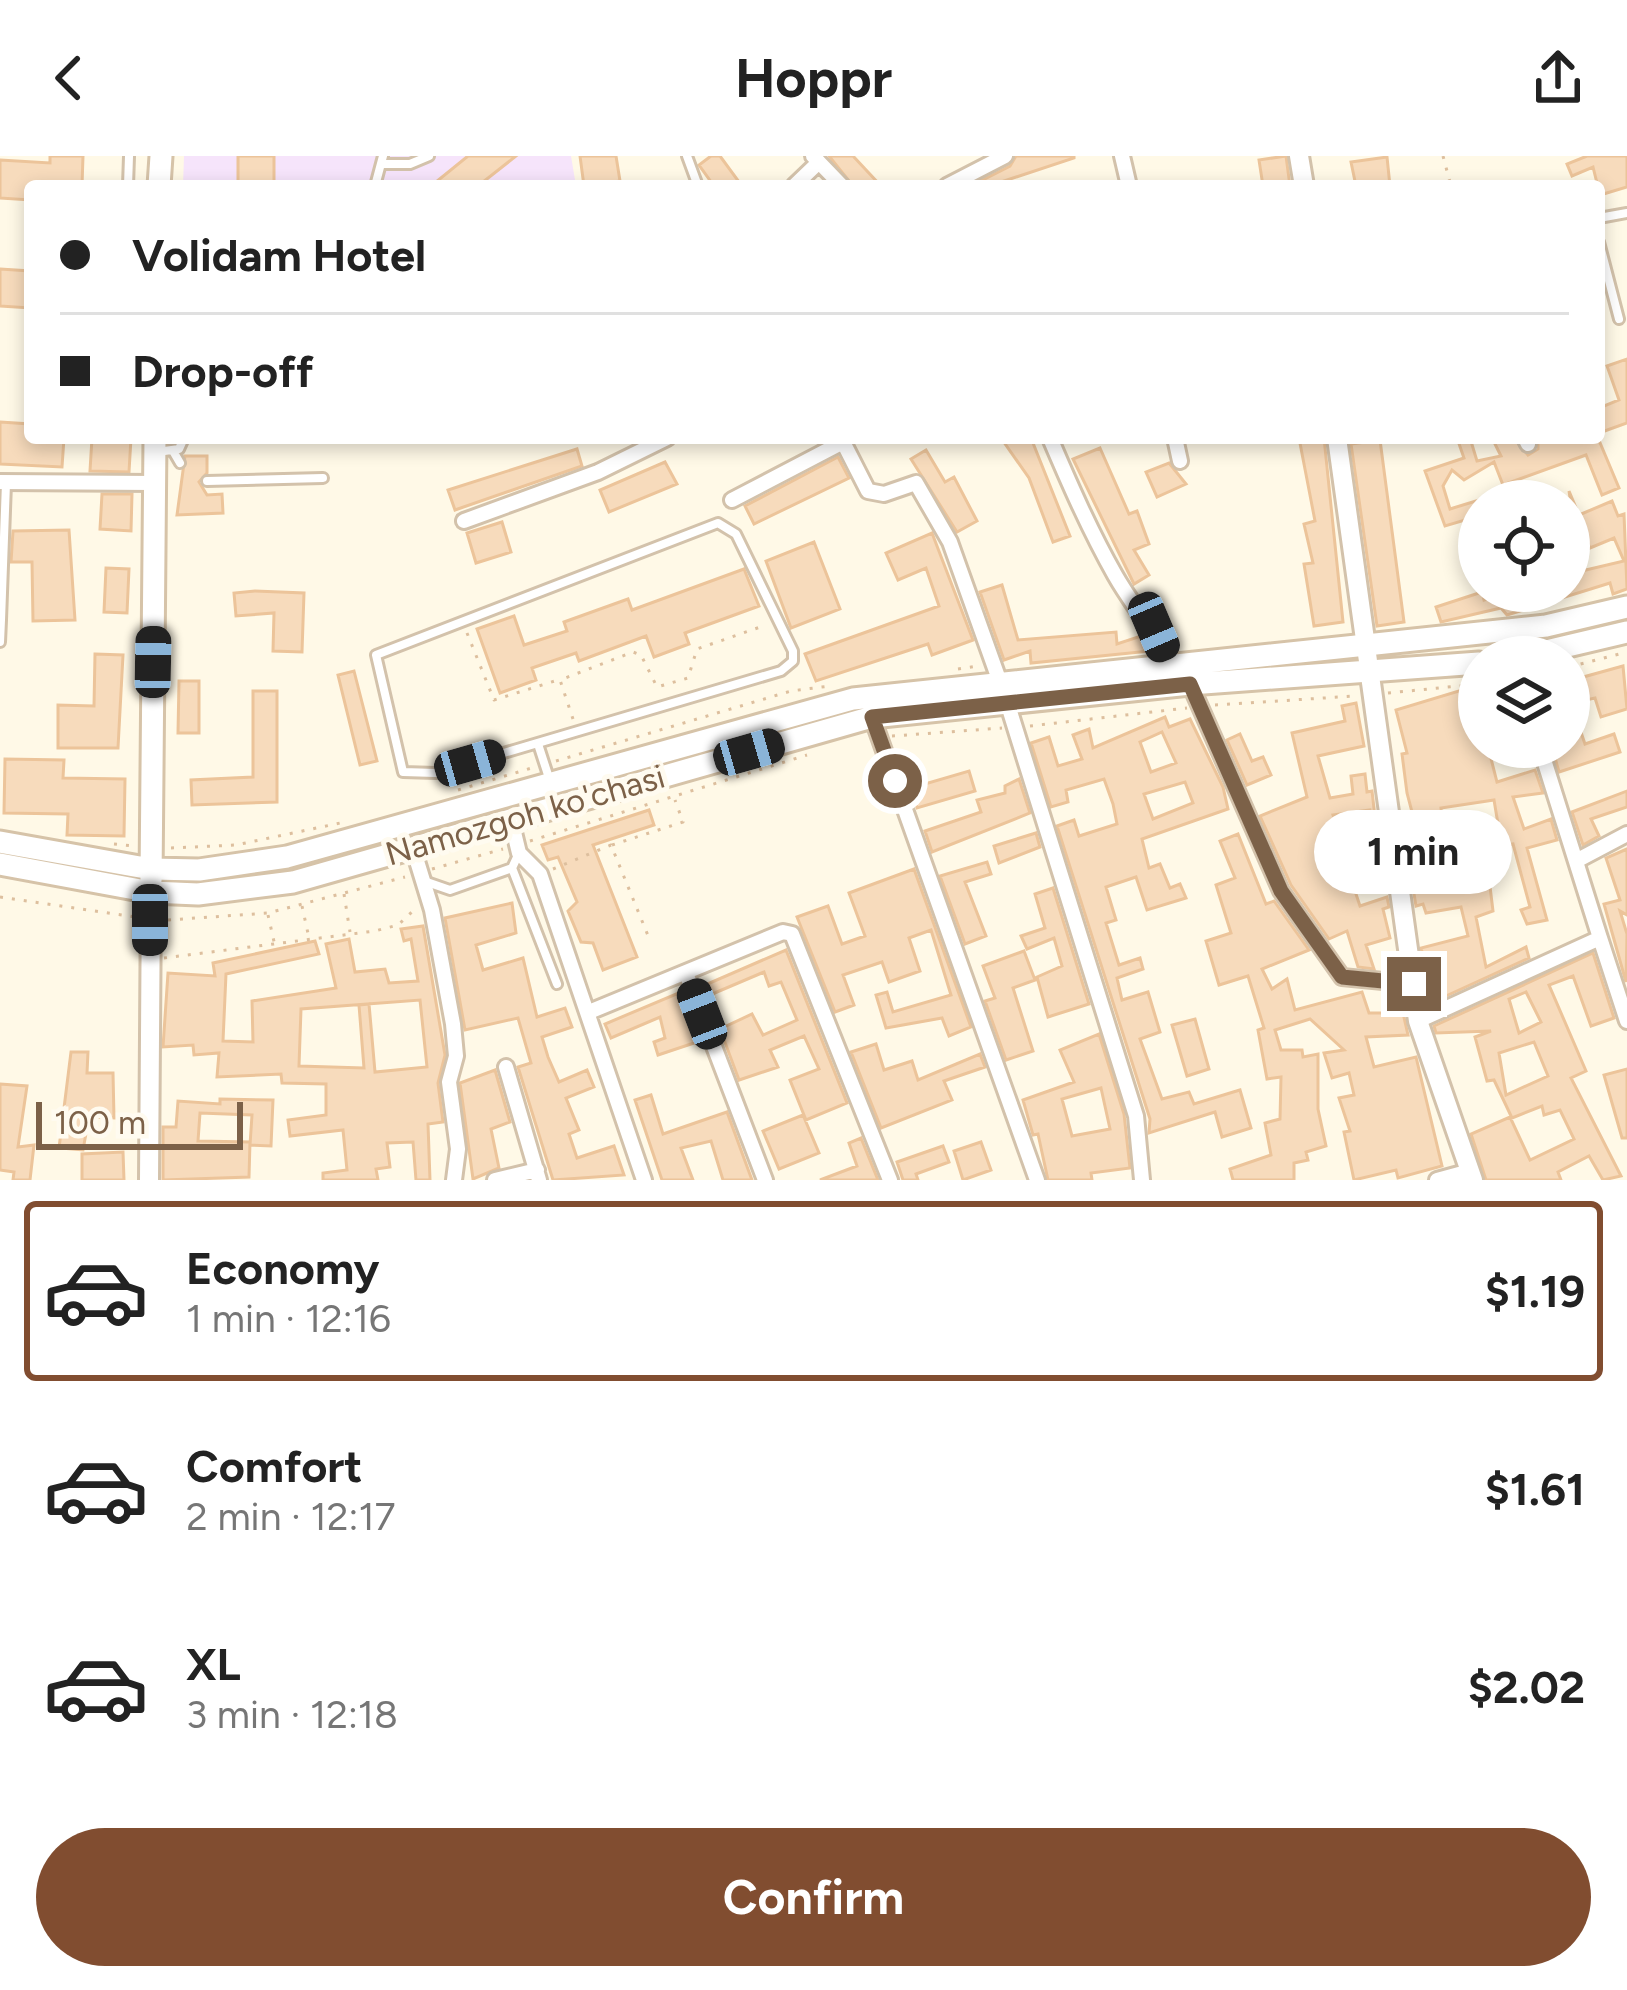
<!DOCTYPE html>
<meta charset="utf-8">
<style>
:root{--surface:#fff;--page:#f2f2f2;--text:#222;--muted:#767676;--line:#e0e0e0;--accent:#814d30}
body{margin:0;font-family:Figtree,sans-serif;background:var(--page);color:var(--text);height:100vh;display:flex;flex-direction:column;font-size:45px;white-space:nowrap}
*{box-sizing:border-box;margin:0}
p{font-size:39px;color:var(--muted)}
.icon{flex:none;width:66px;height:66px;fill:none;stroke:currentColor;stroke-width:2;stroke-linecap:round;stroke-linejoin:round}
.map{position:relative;height:1024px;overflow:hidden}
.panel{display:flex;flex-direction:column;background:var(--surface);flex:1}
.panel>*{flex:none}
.banner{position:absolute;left:24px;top:24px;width:1581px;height:264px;border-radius:12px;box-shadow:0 6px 18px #0003;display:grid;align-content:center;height:264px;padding:0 36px;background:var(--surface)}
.fabs{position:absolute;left:1458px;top:324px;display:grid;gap:24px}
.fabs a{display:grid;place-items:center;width:132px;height:132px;border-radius:50%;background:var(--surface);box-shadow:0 6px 18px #0003;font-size:60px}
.scale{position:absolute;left:36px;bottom:30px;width:207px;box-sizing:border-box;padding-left:12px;border:6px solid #7c6148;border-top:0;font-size:33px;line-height:42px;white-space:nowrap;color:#7c6148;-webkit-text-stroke:9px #fffbf0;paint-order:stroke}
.end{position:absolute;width:54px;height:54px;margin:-27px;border:15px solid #7c6148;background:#fff;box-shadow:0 0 0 6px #fff}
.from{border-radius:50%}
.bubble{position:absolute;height:84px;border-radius:42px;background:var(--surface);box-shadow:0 6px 18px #0003;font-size:39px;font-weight:700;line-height:84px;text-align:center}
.car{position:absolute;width:36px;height:72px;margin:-36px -18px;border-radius:15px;box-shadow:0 0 9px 3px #0007;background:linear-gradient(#222 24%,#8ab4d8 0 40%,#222 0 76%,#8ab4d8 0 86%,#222 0)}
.banner b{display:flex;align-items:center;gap:42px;height:114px;font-size:45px}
.banner b+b{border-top:3px solid var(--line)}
.banner i{width:30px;height:30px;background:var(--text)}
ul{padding:21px 0 0;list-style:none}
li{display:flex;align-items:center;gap:36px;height:180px;margin:0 24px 18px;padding:0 12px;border:6px solid transparent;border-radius:12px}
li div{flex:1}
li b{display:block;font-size:45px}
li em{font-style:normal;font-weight:700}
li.selected{border-color:var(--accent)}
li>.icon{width:108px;height:108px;stroke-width:1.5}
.primary-button{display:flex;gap:24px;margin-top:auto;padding:24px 36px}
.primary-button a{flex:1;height:138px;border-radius:72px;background:var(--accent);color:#fff;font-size:48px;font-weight:700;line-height:138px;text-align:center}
header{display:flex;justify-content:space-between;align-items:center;height:156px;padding:0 36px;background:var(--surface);font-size:54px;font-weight:700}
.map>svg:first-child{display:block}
.education{fill:#f6e4fb}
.building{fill:#f7dbbc;stroke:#ecc49a;stroke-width:3;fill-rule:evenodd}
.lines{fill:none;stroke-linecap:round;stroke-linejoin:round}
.service-casing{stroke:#d3c2ab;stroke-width:14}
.minor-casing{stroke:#d3c2ab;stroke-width:20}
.tertiary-casing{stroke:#d3c2ab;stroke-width:24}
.secondary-casing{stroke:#d6c3a8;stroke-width:27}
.path{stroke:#ddbf9e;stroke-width:3;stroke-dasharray:3 9;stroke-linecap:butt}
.service{stroke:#fff;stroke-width:8}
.minor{stroke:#fff;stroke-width:14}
.tertiary{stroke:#fff;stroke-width:18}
.secondary{stroke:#fff;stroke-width:21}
.route{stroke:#7c6148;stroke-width:15}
.labels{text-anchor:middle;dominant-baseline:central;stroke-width:10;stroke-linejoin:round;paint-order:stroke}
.street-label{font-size:33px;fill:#7c6148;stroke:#fffbf0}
</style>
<header><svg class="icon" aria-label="back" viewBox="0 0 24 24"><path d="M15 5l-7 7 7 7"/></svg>Hoppr<svg class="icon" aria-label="share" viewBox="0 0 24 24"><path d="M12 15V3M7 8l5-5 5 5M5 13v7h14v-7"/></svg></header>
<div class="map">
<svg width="1627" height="1024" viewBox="0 0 1627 1024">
<rect width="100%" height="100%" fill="#fff9e7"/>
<path class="education" d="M184 0H571L576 30H183Z"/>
<path class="building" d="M50 0H83L82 30H30V44L0 42V4L50 7Z
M238 0H274V30H238Z
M468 0H516L478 30H431Z
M580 0H616L620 25 584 30Z
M711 0H720L742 30H714L699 9Z
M829 0H853L881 30H853Z
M1016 0H1074V2L989 30H971L1010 10Z
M1286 0 1290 30H1263L1259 4Z
M1587 0H1627V31L1600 39 1593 11 1572 20 1567 8Z
M1387 1 1390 30H1356L1351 6Z
M0 113 30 115V152L0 150Z
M1627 203V267L1599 277V252L1619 244 1607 210Z
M0 266 30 268V282H64L62 311 0 308Z
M92 282H131L129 316 90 315Z
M1001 282H1031L1070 380 1053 386 1029 322Z
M1299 282H1324L1343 466 1314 470 1304 408 1313 407 1304 368 1315 365Z
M1457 282H1470L1477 305 1501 300 1492 282H1514L1528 299 1538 293V282H1598L1619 332 1602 339 1586 299 1503 329 1494 306 1464 324 1452 314 1443 330 1450 353 1479 344V360L1445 370 1425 315 1464 302Z
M1380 284 1404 466 1377 470 1351 288Z
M1100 292 1129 358 1137 355 1149 388 1134 394 1149 419 1134 428 1073 303Z
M577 293 582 310 455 354 448 334Z
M926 294 945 326 954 321 977 365 957 376 911 303Z
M185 300H207V317L199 326 207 339 222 338 223 357 177 359Z
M838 301 849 322 754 368 745 350Z
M665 306 677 328 609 356 600 334Z
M1169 307 1186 328 1157 341 1146 316Z
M1569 335 1579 359 1612 345 1618 360 1624 358 1627 433 1613 438 1610 427 1507 459 1501 452 1441 466 1436 451 1482 436 1484 444 1513 435H1569V418L1624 405 1614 382 1590 392 1581 373 1575 375Z
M102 338H132L131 375 100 373Z
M502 366 511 396 476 407 467 377Z
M69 374 75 464 33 465 32 406H11L13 375Z
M932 377 973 484 932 499 928 488 816 525 805 498 939 450 926 412 898 424 886 397Z
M814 386 840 453 791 472 766 405Z
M106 412 129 413 127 457 104 456Z
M744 413 759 450 685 477 689 488 654 501 646 480 579 505 576 497 532 512 536 524 500 537 477 473 514 460 524 489 567 475 564 466 628 443 632 454Z
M1002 429 1018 484 1116 476 1117 488 1141 480 1150 495 1031 507 1030 495 1004 504 980 436Z
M255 435 304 437 302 496 273 495 274 457 236 460 234 437Z
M95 498 123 499 118 592H58V549L94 550Z
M1623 510 1627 553 1601 561 1595 542 1571 547 1585 588 1614 578 1620 596 1559 616 1552 591H1569V525Z
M354 515 377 605 360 609 338 519Z
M179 525H199V577H178Z
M1472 531 1479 545V591H1488L1497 626 1535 614 1543 637 1513 641 1524 673 1551 663 1557 684 1527 692 1547 764 1527 768 1521 754 1530 751 1513 688 1476 693 1473 679 1499 674 1494 644 1441 652 1446 699 1486 698 1493 755 1476 761 1486 811 1526 791 1529 802 1435 845 1421 792 1468 780 1461 751 1426 757 1423 748 1416 750 1412 726 1420 724 1416 696 1422 694 1407 637 1402 598 1407 597 1396 554Z
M253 535H277V646L192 649 191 624 253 621Z
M1356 547 1364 590 1318 600 1330 642 1353 638 1351 620 1365 618 1367 636 1372 635 1379 696 1328 707 1337 730 1351 723 1360 750 1387 741 1389 751 1383 753 1390 782 1366 789 1374 813 1358 811 1347 775 1329 783 1291 729 1260 660 1307 641 1292 577 1345 565 1342 550ZM1370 654 1375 675 1341 682 1333 659Z
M1165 561 1169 571 1190 563 1223 631 1228 653 1142 683 1149 712 1160 708 1170 732 1180 728 1186 742 1147 754 1136 721 1106 731 1116 764 1106 767 1119 809 1140 802 1143 813 1117 822 1122 844 1148 836 1160 876 1140 883 1162 943 1189 936 1194 948 1240 934 1251 972 1222 981 1215 956 1149 977 1150 963 1057 670 1074 664 1079 680 1117 668 1113 648 1104 623 1066 634 1068 646 1051 651 1031 587 1049 581 1058 610 1082 603 1073 579 1089 573 1093 592ZM1162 576 1176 607 1151 616 1140 586ZM1185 626 1193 647 1153 663 1144 638Z
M1240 578 1252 605 1263 601 1271 619 1247 629 1227 584Z
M5 603 64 604 63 622 125 623 124 680 67 679 68 658 4 657Z
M969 615 975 635 917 652 911 632Z
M1019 623 1030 657 932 696 925 675 981 656 977 644 1005 637V630Z
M1627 635V651L1591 663 1599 680 1583 689 1572 656Z
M649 654 654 669 593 689 637 801 603 814 593 787 581 786 568 755 577 746 558 701 548 704 542 689Z
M1036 677 1040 691 999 707 994 690Z
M1238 678 1266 748 1274 745 1309 794 1262 813 1272 833 1287 823 1295 854 1362 836 1369 857H1403L1408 879 1366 881 1374 911 1416 901 1442 1010 1398 1022 1396 1014 1354 1024 1344 976 1350 975 1339 942 1354 939 1349 917 1332 922 1324 897 1344 894 1310 863 1275 874 1281 894H1302L1303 901 1318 898V953L1326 990 1306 996 1308 1004 1294 1007V1024H1233L1230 1013 1271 999 1265 967 1280 963 1281 921 1267 923 1258 874 1264 872 1248 820 1219 829 1206 785 1231 777 1216 729 1235 722 1220 685Z
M1627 693V759L1620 755 1627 778 1626 826 1604 748 1620 744 1606 702Z
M987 706 991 718 965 726 986 780 965 788 940 720Z
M914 713 971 871 949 880 942 862 886 872 876 839 887 836 893 856 951 839 931 774 909 782 920 815 889 826 882 806 843 819 854 849 835 856 797 761 828 750 842 788 865 780 849 737Z
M1053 732 1089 848 1048 861 1037 821 1062 810 1054 782 1027 793 1021 780 1045 772 1035 738Z
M512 747 516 777 476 789 483 814 523 802 537 861 565 852 572 871 542 881 548 901 559 926 587 914 594 931 566 942 579 974 569 978 577 1002 614 990 624 1019 553 1024 518 911 531 907 518 862 465 874 445 762Z
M423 770 445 899 438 927 443 966 428 968 430 1024H416L413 986 387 987 390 1011 376 1013 378 1024H323V1017L347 1014 343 974 290 980 288 964 326 959V928L282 927 281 918 217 921 219 897 194 899 193 889 163 891 168 817 215 820 213 807 315 785 319 798 226 818 223 885 253 886 252 845 336 832 326 788 349 783 355 816 385 813 389 827 418 825 411 783 404 785 401 773ZM420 844 427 911 375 916 369 848 359 849 364 912 299 910 301 853Z
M786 794 847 947 806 964 790 924 819 913 804 880 770 894 778 911 739 924 720 873 752 858 763 879 797 864 781 826 769 830 764 816 710 839 705 829Z
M1024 795 1035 824 1013 832 1033 895 1006 904 985 845 995 842 983 810Z
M1593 797 1614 862 1591 870 1573 820 1549 829 1586 915 1571 922 1621 1020 1603 1024 1589 1000 1558 1016 1561 1024H1486L1471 978 1510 961 1530 1004 1574 983 1560 954 1544 959 1542 950 1512 962 1494 924 1487 925 1475 881 1491 875 1436 877 1434 870ZM1526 836 1541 866 1519 877 1509 843ZM1534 886 1548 920 1506 939 1499 897Z
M681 836 700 885 658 899 654 886 665 882 660 861 611 882 605 868Z
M1195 863 1209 913 1187 920 1172 869Z
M1099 878 1124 958 1130 1012 1091 1017 1092 1024H1048L1038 978 1033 979 1023 944 1074 926 1060 894ZM1101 932 1110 973 1072 980 1062 943Z
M876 888 884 914 912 905 918 924 980 898 985 911 944 925 952 944 881 972 851 896Z
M71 896H88L87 917H113L114 962 89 961 83 994 59 992Z
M1627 913V982H1622L1604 919Z
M495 914 510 966 491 973 499 1012 473 1023 460 927Z
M0 928 27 930 18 991 34 989 30 1024H13L14 1016 0 1014Z
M651 939 663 978 727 956 752 1024H723L711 985 681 992 693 1024H662L635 944Z
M220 943 273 944 271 990 250 989 252 959 200 957 198 985 250 986 249 1021 163 1024V971H176L178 945 220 948Z
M803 959 819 997 779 1013 763 975Z
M861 982 878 1024H820L857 1010 849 987Z
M981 986 991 1014 963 1024 954 995Z
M943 990 949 1006 916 1018 918 1024H903L897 1006Z
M123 996 124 1024H82V998Z"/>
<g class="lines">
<g class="service-casing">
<path id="service" d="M687 0 698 30
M381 8H410L429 0
M128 30 129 0
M375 30 383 0
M1599 62 1627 57
M1599 86 1619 163
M173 295 180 307
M157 296 179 293 184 282
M207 325 323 322
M718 367 736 378 793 495V505L781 515 436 617 403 616 376 499Z
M1 464 6 327
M0 486 1 464
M538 588 550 625
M519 697 512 712 557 828
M424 725 450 734 512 712"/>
</g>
<g class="minor-casing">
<path id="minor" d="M813 0 842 30
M1122 0 1129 30
M794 30 819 6
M947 30 1005 0
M841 282 868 335 884 338 916 327 950 386 1007 546 1136 960 1142 1024
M1050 282C1070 329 1090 375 1115 419 1133 451 1155 474 1169 508
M1175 282 1180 305
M1525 282 1528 288
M0 326 155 327
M732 344 843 286
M464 365 598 316 667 282
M1190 528 1281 735 1342 821 1414 828
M872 561 1037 1024
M1540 591 1600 782
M511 664 519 697 540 718 644 1024
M413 692 432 754 453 868 456 900 449 926 458 993 454 1024
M1576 705 1627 678
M686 817 765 1024
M589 856 783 776 792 778 890 1024
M1418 865 1600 782 1627 865
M506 911 539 1024
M495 1024 537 1014
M1437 1024 1470 1015"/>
</g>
<g class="tertiary-casing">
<path id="tertiary" d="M1299 0 1304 30
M1337 282 1418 865 1473 1024
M149 1024 151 736"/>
</g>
<g class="secondary-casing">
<path id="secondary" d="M159 30 161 0
M1521 501 1627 476
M0 686 151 713 199 714 287 701 853 543 1546 470 1627 451
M0 708 151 736 198 738 293 726 872 561 1190 528 1479 507
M151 725 155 282"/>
</g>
<path class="path" d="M1443 0 1451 30
M467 477 494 544 558 524
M1569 511 1627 496
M958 513 978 510
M1388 537 1479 528
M1215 549 1355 540
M573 563 560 524 633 496 641 499 657 531 688 522 697 493 766 469
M1030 570 1187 552
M892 580 1002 572
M556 605 791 535 830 530
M458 634 535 611
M530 685 807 599
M114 688 134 690
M612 689 683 666 675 644
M171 692 236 689 345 666
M432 713 503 693
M553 713 611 689 649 782
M344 738 350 776
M0 741 135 761
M302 750 309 782
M268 759 275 790
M168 764 268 757 405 721
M164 802 375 775 398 769 415 753"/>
<use href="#service" class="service"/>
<use href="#minor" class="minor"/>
<use href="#tertiary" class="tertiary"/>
<use href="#secondary" class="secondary"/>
</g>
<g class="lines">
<path class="route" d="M895 625 872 561 1190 528 1281 735 1342 821 1414 828"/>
</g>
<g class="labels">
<g class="street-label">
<text transform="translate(525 659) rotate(-16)">Namozgoh ko'chasi</text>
</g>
</g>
</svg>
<div class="fabs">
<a><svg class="icon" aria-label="locate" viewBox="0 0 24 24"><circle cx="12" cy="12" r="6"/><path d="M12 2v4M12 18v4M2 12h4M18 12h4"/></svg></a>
<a><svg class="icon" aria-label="layers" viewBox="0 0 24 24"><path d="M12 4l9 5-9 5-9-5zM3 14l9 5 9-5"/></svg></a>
</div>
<div class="scale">100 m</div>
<i class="end from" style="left:895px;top:625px"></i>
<i class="end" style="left:1414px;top:828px"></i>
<div class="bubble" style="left:1314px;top:654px;width:198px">1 min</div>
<i class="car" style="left:1154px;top:471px;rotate:157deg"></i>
<i class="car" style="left:153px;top:506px;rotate:1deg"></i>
<i class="car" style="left:749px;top:596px;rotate:74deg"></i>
<i class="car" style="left:470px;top:607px;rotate:74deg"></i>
<i class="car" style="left:150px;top:764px;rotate:180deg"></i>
<i class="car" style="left:702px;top:858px;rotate:339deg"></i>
<div class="banner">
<b><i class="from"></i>Volidam Hotel</b>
<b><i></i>Drop-off</b>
</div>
</div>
<section class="panel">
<ul>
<li class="selected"><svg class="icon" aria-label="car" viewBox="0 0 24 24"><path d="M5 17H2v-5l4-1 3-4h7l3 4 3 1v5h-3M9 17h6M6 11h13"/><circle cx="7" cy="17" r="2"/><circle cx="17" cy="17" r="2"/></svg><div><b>Economy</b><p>1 min · 12:16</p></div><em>$1.19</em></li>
<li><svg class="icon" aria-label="car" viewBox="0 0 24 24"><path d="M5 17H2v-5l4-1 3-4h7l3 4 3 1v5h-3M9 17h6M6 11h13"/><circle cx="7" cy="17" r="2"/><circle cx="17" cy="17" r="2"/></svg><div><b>Comfort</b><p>2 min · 12:17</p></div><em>$1.61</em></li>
<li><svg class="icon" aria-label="car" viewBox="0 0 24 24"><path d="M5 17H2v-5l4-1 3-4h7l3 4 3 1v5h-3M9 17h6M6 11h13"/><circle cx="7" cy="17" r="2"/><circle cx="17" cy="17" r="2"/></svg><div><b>XL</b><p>3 min · 12:18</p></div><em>$2.02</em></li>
</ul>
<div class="primary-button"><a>Confirm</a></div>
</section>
